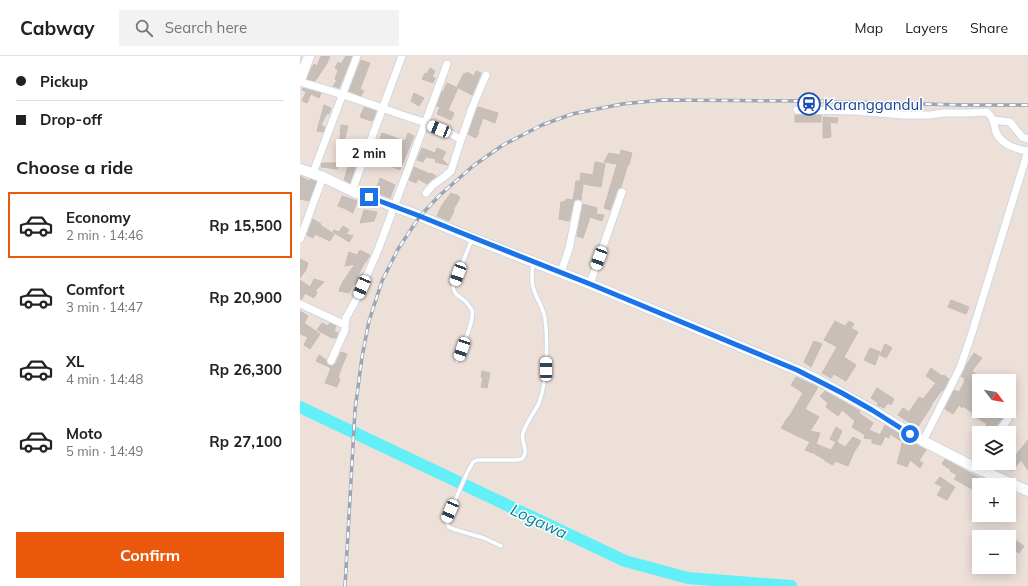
<!DOCTYPE html>
<meta charset="utf-8">
<style>
:root{--surface:#fff;--page:#f2f2f2;--text:#222;--muted:#767676;--line:#e0e0e0;--accent:#ea580c}
body{margin:0;font-family:Mulish,sans-serif;background:var(--page);color:var(--text);height:100vh;display:flex;flex-direction:column;font-size:15px;white-space:nowrap}
*{box-sizing:border-box;margin:0}
p{font-size:13px;color:var(--muted)}
.icon{flex:none;width:22px;height:22px;fill:none;stroke:currentColor;stroke-width:2;stroke-linecap:round;stroke-linejoin:round}
.map{position:relative;flex:1;overflow:hidden}
.drawer{display:flex;flex-direction:column;background:var(--surface);width:300px}
.drawer>*{flex:none}
.hud{display:grid;align-content:center;height:88px;padding:0 16px;background:var(--surface)}
.needle{width:26px;rotate:121deg}
.fabs{position:absolute;left:672px;top:318px;display:grid;gap:8px}
.fabs a{display:grid;place-items:center;width:44px;height:44px;border-radius:0px;background:var(--surface);box-shadow:0 2px 10px #0003;font-size:20px}
.end{position:absolute;width:18px;height:18px;margin:-9px;border:5px solid #1a73e8;background:#fff;box-shadow:0 0 0 2px #fff}
.from{border-radius:50%}
.bubble{position:absolute;height:28px;border-radius:0px;background:var(--surface);box-shadow:0 2px 10px #0003;font-size:13px;font-weight:700;line-height:28px;text-align:center}
.car{position:absolute;width:12px;height:24px;margin:-12px -6px;border-radius:5px;box-shadow:0 0 3px 1px #0007;background:linear-gradient(#fff 24%,#345 0 40%,#fff 0 76%,#345 0 86%,#fff 0)}
.hud b{display:flex;align-items:center;gap:14px;height:38px;font-size:15px}
.hud b+b{border-top:1px solid var(--line)}
.hud i{width:10px;height:10px;background:var(--text)}
ul{padding:0;list-style:none}
li{display:flex;align-items:center;gap:12px;height:66px;margin:0 8px 6px;padding:0 8px;border:2px solid transparent;border-radius:0px}
li div{flex:1}
li b{display:block;font-size:15px}
li em{font-style:normal;font-weight:700}
li.active{border-color:var(--accent)}
li>.icon{width:36px;height:36px;stroke-width:1.5}
h2{padding:0 16px;font-size:18px;line-height:48px}
.cta{display:flex;gap:8px;margin-top:auto;padding:8px 16px}
.cta a{flex:1;height:46px;border-radius:0px;background:var(--accent);color:#fff;font-size:16px;font-weight:700;line-height:46px;text-align:center}
header{display:flex;align-items:center;gap:24px;box-sizing:border-box;height:56px;padding:0 20px;background:var(--surface);border-bottom:1px solid var(--line)}
header strong{font-size:19px}
nav{display:flex;gap:22px;margin-inline-start:auto;font-size:14px}
.search{width:280px;height:36px;background:var(--page);display:flex;align-items:center;gap:10px;box-sizing:border-box;padding:0 14px;border-radius:0px;color:var(--muted);font-size:15px}
main{display:flex;flex:1;min-height:0}
.map>svg:first-child{display:block}
.lines{fill:none;stroke-linecap:round;stroke-linejoin:round}
.river{stroke:#63eff8;stroke-width:12}
.building{fill:#c7bfb8;stroke:#c8bcb3}
.lane-casing{stroke:#ced7e3;stroke-width:5.5}
.street-casing{stroke:#ced7e3;stroke-width:9}
.secondary-casing{stroke:#ced7e3;stroke-width:12}
.lane{stroke:#fff;stroke-width:3.5}
.street{stroke:#fff;stroke-width:7}
.secondary{stroke:#fff;stroke-width:10}
.rail-casing{stroke:#9ca5b5;stroke-width:3.5}
.rail{stroke:#fff;stroke-width:2;stroke-dasharray:6;stroke-linecap:butt}
.route{stroke:#1a73e8;stroke-width:5}
.labels{text-anchor:middle;dominant-baseline:central;stroke-width:3;stroke-linejoin:round;paint-order:stroke}
.transit-label{font-size:15px;fill:#164399;stroke:#fff;text-anchor:start}
.water-label{font-size:16px;font-style:italic;fill:#048194;stroke:#fff}
</style>
<header>
<strong>Cabway</strong>
<div class="search"><svg class="icon" aria-label="search" viewBox="0 0 24 24"><circle cx="10" cy="10" r="6"/><path d="M15 15l6 6"/></svg>Search here</div>
<nav><a>Map</a><a>Layers</a><a>Share</a></nav>
</header>
<main>
<section class="drawer">
<div class="hud">
<b><i class="from"></i>Pickup</b>
<b><i></i>Drop-off</b>
</div>
<h2>Choose a ride</h2>
<ul>
<li class="active"><svg class="icon" aria-label="car" viewBox="0 0 24 24"><path d="M5 17H2v-5l4-1 3-4h7l3 4 3 1v5h-3M9 17h6M6 11h13"/><circle cx="7" cy="17" r="2"/><circle cx="17" cy="17" r="2"/></svg><div><b>Economy</b><p>2 min · 14:46</p></div><em>Rp 15,500</em></li>
<li><svg class="icon" aria-label="car" viewBox="0 0 24 24"><path d="M5 17H2v-5l4-1 3-4h7l3 4 3 1v5h-3M9 17h6M6 11h13"/><circle cx="7" cy="17" r="2"/><circle cx="17" cy="17" r="2"/></svg><div><b>Comfort</b><p>3 min · 14:47</p></div><em>Rp 20,900</em></li>
<li><svg class="icon" aria-label="car" viewBox="0 0 24 24"><path d="M5 17H2v-5l4-1 3-4h7l3 4 3 1v5h-3M9 17h6M6 11h13"/><circle cx="7" cy="17" r="2"/><circle cx="17" cy="17" r="2"/></svg><div><b>XL</b><p>4 min · 14:48</p></div><em>Rp 26,300</em></li>
<li><svg class="icon" aria-label="car" viewBox="0 0 24 24"><path d="M5 17H2v-5l4-1 3-4h7l3 4 3 1v5h-3M9 17h6M6 11h13"/><circle cx="7" cy="17" r="2"/><circle cx="17" cy="17" r="2"/></svg><div><b>Moto</b><p>5 min · 14:49</p></div><em>Rp 27,100</em></li>
</ul>
<div class="cta"><a>Confirm</a></div>
</section>
<div class="map">
<svg width="728" height="530" viewBox="0 0 728 530">
<rect width="100%" height="100%" fill="#ede0d9"/>
<g class="lines">
<path class="river" d="M0 351 325 505 388 522 491 530"/>
</g>
<path class="building" d="M21 0H26L30 1 26 9 15 25 7 23 12 11 14 8 17 10Z
M46 0H52L39 32 33 30 37 24 35 23 38 14 35 12 38 6 41 8Z
M61 4 70 7 60 33 64 35 61 40 49 35Z
M130 12 135 15 132 21 135 22 133 27 122 23 125 17 127 18Z
M176 15 181 17 172 39 157 31 164 17 165 18 167 16 174 20Z
M147 27 158 32 148 54 154 57 151 64 137 58 140 51 137 50 142 35 143 36Z
M3 32 11 34 21 37 19 42 11 38 7 47 2 45 6 36 2 34Z
M114 37 124 42 119 50 111 45Z
M24 49 31 52 29 58 27 57 21 69 25 71 23 76 17 75Z
M64 51 76 55 73 64 71 65 60 61Z
M178 51 198 57 195 67 183 62 178 76H179L176 82 168 78Z
M495 59H521V66H495Z
M523 61 538 62 537 67 530 66 531 81 523 82Z
M41 69 48 70 43 89 39 86 41 77 40 76Z
M82 77 105 85 108 77 114 80 100 114 85 108 88 99 89 91 79 85Z
M122 92 135 97 137 92 146 96 142 103 148 109 135 106 136 103 126 101 123 106 117 104Z
M321 94 332 97 329 109 328 108 321 131 317 134 310 154 304 152 317 108 304 106 309 97 320 99Z
M50 104 56 109 50 127 44 124Z
M295 106 305 108 301 131 283 128 281 144 277 143 274 145 269 165 259 163 261 146 266 145V143L273 144 276 125H280L281 117 293 119Z
M22 107H39L37 113 21 111Z
M114 111 130 118 131 117 136 120 127 128 118 123 116 127 109 124Z
M0 120 9 125 10 123 16 126 9 145 0 143Z
M80 122 95 129 90 142 75 136Z
M151 137 155 139 156 138 160 142 153 154 154 155 149 165 137 160 142 149Z
M42 140 57 145 53 157 46 153 38 150Z
M283 148 297 152 296 158 304 159 302 165 290 161 283 182 277 180Z
M64 154 77 156 74 165 60 167Z
M13 163 21 168 20 169 34 178 30 185 15 178 13 182 7 179Z
M43 170 49 174 46 178 53 180 49 186 33 176 34 174 39 176Z
M60 194 70 199 66 206H65L57 221 59 222 55 228 54 227 49 237 39 235 42 227 55 208 45 210 49 196 57 199Z
M0 203 8 207 6 214 0 222Z
M14 223 24 226 15 235 17 236 14 242 5 237 2 243H0V224L10 231Z
M651 244 669 251 666 258 648 251Z
M0 255 8 260 4 267 20 278 10 293 4 289 8 281 0 278Z
M535 265 545 270 549 265 554 268 551 272 558 276 544 301 556 309 546 325 534 318 531 322 522 317 537 291 524 284Z
M22 267 28 270 30 267 36 270 34 275 38 277 36 282H32L17 274Z
M514 285 522 288 511 311 504 306Z
M585 288 592 292 586 302 580 299Z
M570 292 580 296 575 309 564 304Z
M41 296 47 298 42 310 38 322 40 323 37 331 25 327 31 312 16 305 19 299 26 304 27 308 32 310 36 307Z
M674 297 682 302 672 315 676 318 675 321 680 324 675 333 678 335 674 342 679 346V355H698L704 360 693 374 686 370 687 368 676 361 677 360 663 350 662 352 659 349 653 358 645 353 654 334 659 336 665 325H664L665 323 661 320 667 308Z
M631 312 642 320 644 319 649 323 643 335 642 334 631 349H632L617 372 598 359 603 352 609 356 619 341 623 343 636 327 626 320Z
M182 315 190 317 187 332 181 331 183 322 181 321Z
M496 321 518 331 505 353 519 361 510 375 520 377 516 388 531 394 536 386 530 383 536 371 542 375 537 386 545 391 553 381 561 385 554 396 548 410 535 405 533 409 525 405V404L512 396V397L505 394 510 386 481 372 488 361H489L503 337 491 329Z
M577 332 594 343 591 349 588 347 584 352 577 349 578 347 571 342Z
M525 335 560 355 559 357 573 367 569 374 580 379 585 369 626 394 619 405 623 407 620 412 610 404 607 411 597 407 602 390 601 389 603 386 590 378 589 382 585 380 581 389 572 387V383L564 382 565 379 552 371 555 365 542 354 538 360 526 351 528 347 520 340Z
M728 384V414L721 404 712 415 707 410Z
M645 403 679 422 672 433 654 423 657 419 650 415 651 414 642 408Z
M640 421 655 431 647 444 637 439 642 431 635 427Z
M712 482 724 490 719 497 709 491V486Z"/>
<g class="lines">
<g class="lane-casing">
<path id="lane" d="M157 305C161 294 175 264 172 254 171 252 168 249 167 247 161 240 155 241 153 231L172 183
M201 490 184 482 153 473 149 471 146 465 167 417 173 406 177 404H216L222 403C230 394 220 387 223 377 226 367 234 357 239 347 247 326 248 285 245 262 243 251 236 242 233 231 231 223 232 215 233 207"/>
</g>
<g class="street-casing">
<path id="street" d="M0 26C33 35 66 46 99 58 120 65 143 71 161 84L172 52 186 19
M497 54 555 55 602 59H631L643 57H667L687 56C693 61 694 68 696 76 701 89 715 93 728 95
M693 64 710 66 722 81 728 83
M13 117 57 0
M52 135 102 0
M126 137 133 129 144 121 151 115 161 84
M0 183 23 121
M261 216 269 193 278 148
M290 228 322 136
M0 248 45 269 46 262 57 242 78 194 147 8
M31 305 45 274V269
M697 377 708 363
M623 385 660 312 671 280 728 95
M674 411 679 402"/>
</g>
<g class="secondary-casing">
<path id="secondary" d="M0 24 9 0
M0 113 23 121 52 135 117 159 172 182 290 228 497 314 516 323 572 354 623 385 674 411 728 435"/>
</g>
<use href="#lane" class="lane"/>
<use href="#street" class="street"/>
<use href="#secondary" class="secondary"/>
<g class="rail-casing">
<path id="rail" d="M45 530 55 354 62 301 69 265 82 225 98 193 120 160 140 139 173 110 203 89 242 69 272 58 322 48 362 44 507 45 663 49H728"/>
</g>
<use href="#rail" class="rail"/>
</g>
<g class="lines">
<path class="route" d="M69 141 117 159 184 186 290 228 497 314 542 337 572 354 610 378"/>
</g>
<defs>
<g id="station-ring" transform="scale(1.15)"><circle r="9.5" fill="#fff" stroke="#1a4fb4" stroke-width="1.5"/><path d="M-3-6H3Q5-6 5-4V2Q5 4 3 4L4.5 6H3L1.5 4h-3L-3 6H-4.5L-3 4Q-5 4-5 2V-4Q-5-6-3-6ZM-3.5-4v3h7v-3ZM-3.5 1v1.5H-2V1ZM2 1v1.5H3.5V1Z" fill="#1a4fb4"/></g>
</defs>
<g fill-rule="evenodd">
<use href="#station-ring" x="509" y="48"/>
</g>
<g class="labels">
<g class="transit-label">
<text x="524" y="48">Karanggandul</text>
</g>
<g class="water-label">
<text transform="translate(239 465) rotate(25)">Logawa</text>
</g>
</g>
</svg>
<div class="fabs">
<a><svg class="needle" viewBox="-14 -14 28 28"><path d="M0-13l5 13h-10z" fill="#e53935"/><path d="M0 13l5-13h-10z" fill="#767676"/></svg></a>
<a><svg class="icon" aria-label="layers" viewBox="0 0 24 24"><path d="M12 4l9 5-9 5-9-5zM3 14l9 5 9-5"/></svg></a>
<a>+</a>
<a>−</a>
</div>
<i class="end from" style="left:610px;top:378px"></i>
<i class="end" style="left:69px;top:141px"></i>
<div class="bubble" style="left:36px;top:83px;width:66px">2 min</div>
<i class="car" style="left:139px;top:73px;rotate:292deg"></i>
<i class="car" style="left:299px;top:202px;rotate:200deg"></i>
<i class="car" style="left:158px;top:218px;rotate:200deg"></i>
<i class="car" style="left:62px;top:231px;rotate:203deg"></i>
<i class="car" style="left:162px;top:293px;rotate:199deg"></i>
<i class="car" style="left:246px;top:313px;rotate:0deg"></i>
<i class="car" style="left:150px;top:455px;rotate:203deg"></i>
</div>
</main>
